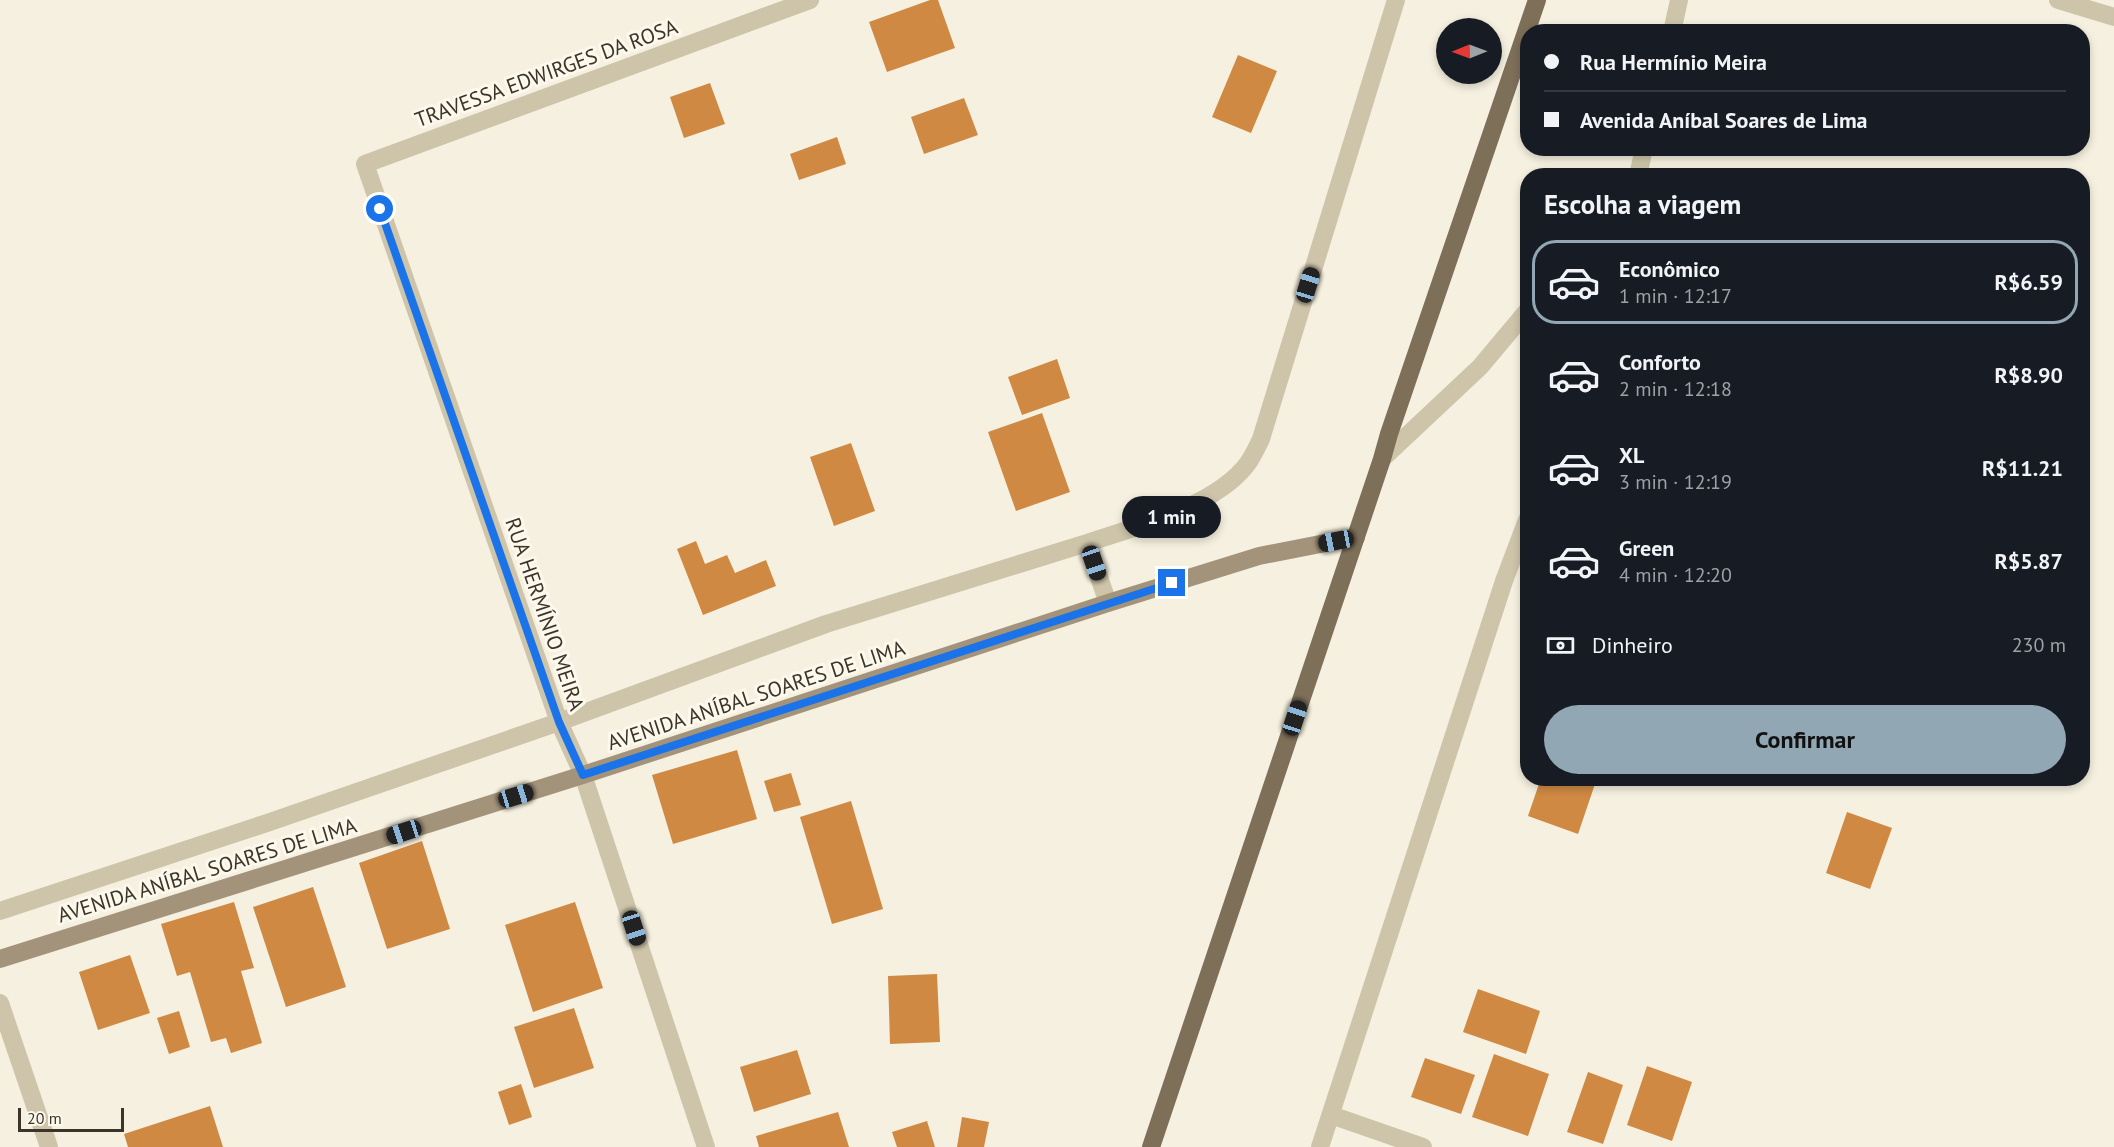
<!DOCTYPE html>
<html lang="pt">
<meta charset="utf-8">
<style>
:root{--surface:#171b24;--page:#20242c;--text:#f1f3f6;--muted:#9ea1a6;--line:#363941;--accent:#91a7b3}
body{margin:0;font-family:"PT Sans",sans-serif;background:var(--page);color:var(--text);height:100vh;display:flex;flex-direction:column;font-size:22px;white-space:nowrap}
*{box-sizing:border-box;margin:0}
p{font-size:20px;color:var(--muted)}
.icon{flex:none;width:33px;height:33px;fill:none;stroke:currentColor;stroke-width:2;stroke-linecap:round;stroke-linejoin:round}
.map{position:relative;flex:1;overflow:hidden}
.side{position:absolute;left:1520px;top:168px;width:570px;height:618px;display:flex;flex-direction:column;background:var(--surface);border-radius:24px;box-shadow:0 3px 9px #0003}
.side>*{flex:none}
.guide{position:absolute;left:1520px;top:24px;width:570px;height:132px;border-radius:24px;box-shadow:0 3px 9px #0003;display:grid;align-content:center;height:132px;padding:0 24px;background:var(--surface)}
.needle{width:39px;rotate:269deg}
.controls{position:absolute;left:1436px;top:18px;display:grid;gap:12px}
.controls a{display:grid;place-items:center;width:66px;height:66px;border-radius:50%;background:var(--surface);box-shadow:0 3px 9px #0003;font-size:30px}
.scale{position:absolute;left:18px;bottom:15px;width:106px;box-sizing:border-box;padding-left:6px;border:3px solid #3b3429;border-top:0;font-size:16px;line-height:21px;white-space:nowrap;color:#3b3429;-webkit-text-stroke:4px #fcf8ec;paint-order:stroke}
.end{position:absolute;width:27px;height:27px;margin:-14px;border:8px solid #1a73e8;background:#fff;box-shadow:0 0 0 3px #fff}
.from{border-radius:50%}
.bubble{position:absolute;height:42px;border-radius:21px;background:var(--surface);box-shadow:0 3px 9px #0003;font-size:20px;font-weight:800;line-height:42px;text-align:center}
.car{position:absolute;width:18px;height:36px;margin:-18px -9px;border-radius:8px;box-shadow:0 0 4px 2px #0007;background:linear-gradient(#222 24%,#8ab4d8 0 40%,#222 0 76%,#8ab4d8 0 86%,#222 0)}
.guide b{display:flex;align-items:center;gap:21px;height:57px;font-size:22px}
.guide b+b{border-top:2px solid var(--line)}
.guide i{width:15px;height:15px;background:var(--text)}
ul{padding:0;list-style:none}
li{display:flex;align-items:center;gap:18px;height:84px;margin:0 12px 9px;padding:0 12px;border:3px solid transparent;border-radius:24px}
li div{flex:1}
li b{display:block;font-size:22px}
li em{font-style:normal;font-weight:800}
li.active{border-color:var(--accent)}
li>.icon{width:54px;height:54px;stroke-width:1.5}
h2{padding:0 24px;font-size:27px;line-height:72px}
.pay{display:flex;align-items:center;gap:15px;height:66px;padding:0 24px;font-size:22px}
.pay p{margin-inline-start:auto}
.action{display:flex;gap:12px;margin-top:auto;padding:12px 24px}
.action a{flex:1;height:69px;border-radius:36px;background:var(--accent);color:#111;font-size:24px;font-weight:800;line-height:69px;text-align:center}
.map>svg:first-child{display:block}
.building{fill:#cf8942}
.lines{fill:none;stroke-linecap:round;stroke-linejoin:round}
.street{stroke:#cec4a9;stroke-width:18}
.secondary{stroke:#a3937a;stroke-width:18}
.primary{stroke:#7e6f59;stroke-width:18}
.route{stroke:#1a73e8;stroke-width:8}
.labels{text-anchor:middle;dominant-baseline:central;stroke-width:6;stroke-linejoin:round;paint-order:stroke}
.street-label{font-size:21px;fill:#3b3429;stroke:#fcf8ec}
</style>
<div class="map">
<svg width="2114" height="1147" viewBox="0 0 2114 1147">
<rect width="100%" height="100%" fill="#f5f0df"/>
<path class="building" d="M930 0H938L955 48 887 72 869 22Z
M1238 55 1277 71 1251 133 1212 117Z
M710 83 725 124 684 138 670 97Z
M964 98 978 135 924 154 911 117Z
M837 137 846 164 799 180 790 154Z
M1057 359 1070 398 1022 415 1008 377Z
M1042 413 1070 492 1016 511 988 432Z
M851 443 875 511 834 526 810 457Z
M696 541 705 564 727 555 735 573 766 560 776 586 703 615 677 549Z
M737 750 757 819 673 844 652 775Z
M791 773 801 805 774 812 764 781Z
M1541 778H1588L1596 781 1578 834 1528 816Z
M851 801 883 909 832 924 800 817Z
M1847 812 1892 828 1870 889 1826 873Z
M422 841 450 929 387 949 359 863Z
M313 887 346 987 286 1007 253 907Z
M234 902 254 968 241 971 262 1043 231 1053 226 1038 211 1042 190 972 177 976 161 924Z
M575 902 603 988 533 1012 505 925Z
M130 955 150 1013 98 1030 79 972Z
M937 974 940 1042 890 1044 888 976Z
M1478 989 1540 1011 1526 1054 1463 1032Z
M574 1008 594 1068 534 1088 514 1027Z
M179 1011 190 1047 169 1054 157 1018Z
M797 1050 811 1094 754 1112 740 1067Z
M1494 1054 1549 1074 1528 1136 1472 1117Z
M1425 1058 1475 1075 1461 1114 1411 1097Z
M1647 1066 1692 1082 1672 1141 1627 1125Z
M1588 1072 1623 1085 1603 1144 1567 1132Z
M521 1084 532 1117 509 1125 498 1092Z
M210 1106 223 1147H128L124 1134Z
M838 1112 849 1147H759L756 1136Z
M962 1117 989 1122 984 1147H957Z
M927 1121 935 1147H897L892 1132Z"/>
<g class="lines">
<path class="street" d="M2058 0 2114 17
M1672 32 1679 0
M1638 176 1644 148
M1382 459 1480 367 1527 311
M1108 603 1087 543C1135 527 1217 506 1248 463 1253 456 1257 447 1261 439L1396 0
M0 911 267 823 559 722 826 624 1087 543
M0 1003 49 1147
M1331 1115 1423 1147
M706 1147 583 775 559 722 365 164 810 0
M1320 1147 1504 581 1527 520"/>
<path class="secondary" d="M0 959 583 775 1108 603 1259 556 1356 537"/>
<path class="primary" d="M1151 1147 1382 459 1389 434 1537 0"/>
</g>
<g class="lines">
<path class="route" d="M380 209 559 722 583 775 1172 583"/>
</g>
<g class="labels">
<g class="street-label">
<text transform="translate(546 73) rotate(-20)">TRAVESSA EDWIRGES DA ROSA</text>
<text transform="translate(545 614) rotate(71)">RUA HERMÍNIO MEIRA</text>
<text transform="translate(756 695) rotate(-18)">AVENIDA ANÍBAL SOARES DE LIMA</text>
<text transform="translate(207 870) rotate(-17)">AVENIDA ANÍBAL SOARES DE LIMA</text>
</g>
</g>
</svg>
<div class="controls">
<a><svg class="needle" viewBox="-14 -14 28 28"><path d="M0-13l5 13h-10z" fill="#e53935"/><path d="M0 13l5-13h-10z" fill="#9ea1a6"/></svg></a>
</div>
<div class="scale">20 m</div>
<i class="end from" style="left:380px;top:209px"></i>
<i class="end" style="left:1172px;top:583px"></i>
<div class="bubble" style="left:1122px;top:496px;width:99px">1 min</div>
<i class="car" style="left:1308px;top:285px;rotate:17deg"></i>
<i class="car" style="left:1336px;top:541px;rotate:259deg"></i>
<i class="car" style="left:1094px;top:563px;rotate:161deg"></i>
<i class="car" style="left:1295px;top:718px;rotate:18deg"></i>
<i class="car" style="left:516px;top:796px;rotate:73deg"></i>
<i class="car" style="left:404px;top:832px;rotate:252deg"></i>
<i class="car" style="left:634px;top:928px;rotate:162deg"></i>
<div class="guide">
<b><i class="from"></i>Rua Hermínio Meira</b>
<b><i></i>Avenida Aníbal Soares de Lima</b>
</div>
<section class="side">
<h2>Escolha a viagem</h2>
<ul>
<li class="active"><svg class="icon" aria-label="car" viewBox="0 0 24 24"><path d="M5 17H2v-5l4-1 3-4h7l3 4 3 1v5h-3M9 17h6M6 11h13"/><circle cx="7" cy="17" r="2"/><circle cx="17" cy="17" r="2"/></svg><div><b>Econômico</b><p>1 min · 12:17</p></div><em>R$6.59</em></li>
<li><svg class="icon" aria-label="car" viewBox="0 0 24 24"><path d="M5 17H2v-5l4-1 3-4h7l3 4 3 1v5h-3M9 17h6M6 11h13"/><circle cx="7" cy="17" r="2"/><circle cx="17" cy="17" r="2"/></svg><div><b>Conforto</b><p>2 min · 12:18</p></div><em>R$8.90</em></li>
<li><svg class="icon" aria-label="car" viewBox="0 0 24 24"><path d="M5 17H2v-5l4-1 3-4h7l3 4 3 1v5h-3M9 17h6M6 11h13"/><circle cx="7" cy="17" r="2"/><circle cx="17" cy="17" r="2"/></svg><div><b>XL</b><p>3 min · 12:19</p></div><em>R$11.21</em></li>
<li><svg class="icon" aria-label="car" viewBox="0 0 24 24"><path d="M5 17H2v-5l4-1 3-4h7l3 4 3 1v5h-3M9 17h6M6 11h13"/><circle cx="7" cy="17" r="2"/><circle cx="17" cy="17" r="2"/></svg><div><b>Green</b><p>4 min · 12:20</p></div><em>R$5.87</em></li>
</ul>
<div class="pay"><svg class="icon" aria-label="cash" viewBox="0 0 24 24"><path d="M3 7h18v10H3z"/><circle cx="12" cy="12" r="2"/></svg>Dinheiro<p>230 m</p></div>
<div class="action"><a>Confirmar</a></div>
</section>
</div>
